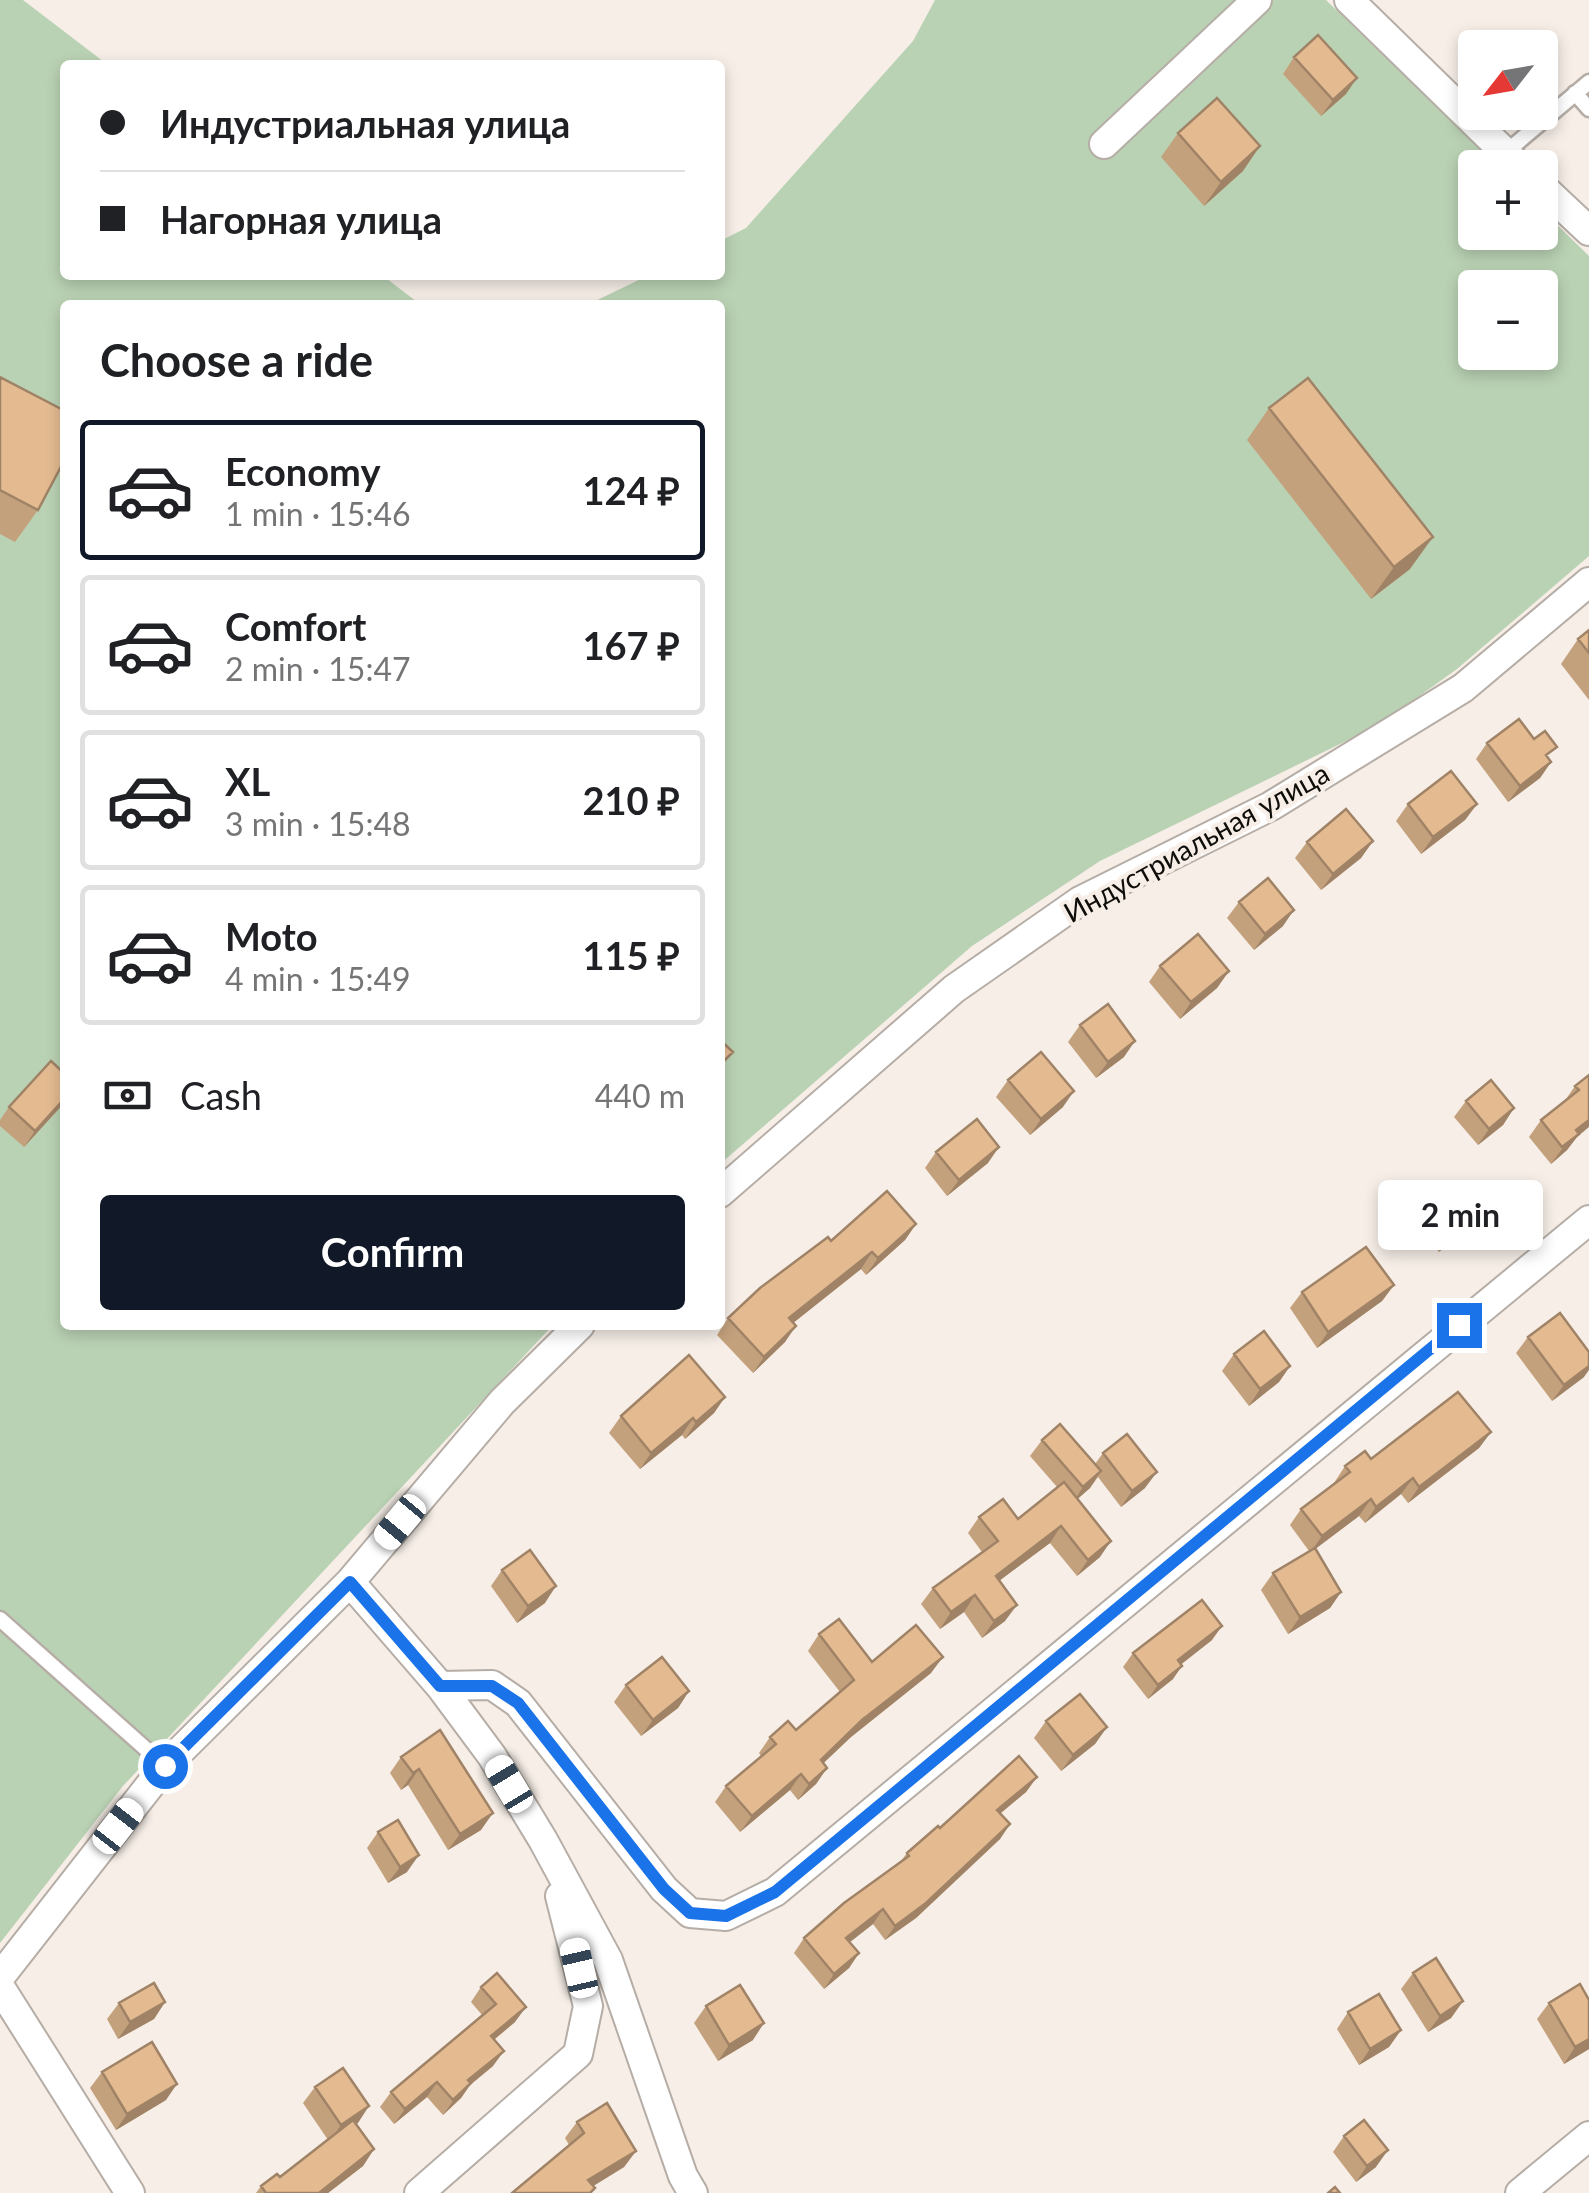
<!DOCTYPE html>
<meta charset="utf-8">
<style>
:root{--surface:#fff;--page:#f6f6f6;--text:#202124;--muted:#757577;--line:#e0e0e0;--accent:#111827}
body{margin:0;font-family:Lato,sans-serif;background:var(--page);color:var(--text);height:100vh;display:flex;flex-direction:column;font-size:38px;white-space:nowrap}
*{box-sizing:border-box;margin:0}
p{font-size:32px;color:var(--muted)}
.icon{flex:none;width:55px;height:55px;fill:none;stroke:currentColor;stroke-width:2;stroke-linecap:round;stroke-linejoin:round}
.map{position:relative;flex:1;overflow:hidden}
.drawer{position:absolute;left:60px;top:300px;width:665px;height:1030px;display:flex;flex-direction:column;background:var(--surface);border-radius:10px;box-shadow:0 5px 15px #0003}
.drawer>*{flex:none}
.banner{position:absolute;left:60px;top:60px;width:665px;height:220px;border-radius:10px;box-shadow:0 5px 15px #0003;display:grid;align-content:center;height:220px;padding:0 40px;background:var(--surface)}
.needle{width:65px;rotate:239deg}
.fabs{position:absolute;left:1458px;top:30px;display:grid;gap:20px}
.fabs a{display:grid;place-items:center;width:100px;height:100px;border-radius:10px;background:var(--surface);box-shadow:0 5px 15px #0003;font-size:50px}
.end{position:absolute;width:45px;height:45px;margin:-22px;border:12px solid #1a73e8;background:#fff;box-shadow:0 0 0 5px #fff}
.from{border-radius:50%}
.bubble{position:absolute;height:70px;border-radius:10px;background:var(--surface);box-shadow:0 5px 15px #0003;font-size:32px;font-weight:700;line-height:70px;text-align:center}
.car{position:absolute;width:30px;height:60px;margin:-30px -15px;border-radius:12px;box-shadow:0 0 8px 2px #0007;background:linear-gradient(#fff 24%,#345 0 40%,#fff 0 76%,#345 0 86%,#fff 0)}
.banner b{display:flex;align-items:center;gap:35px;height:95px;font-size:38px}
.banner b+b{border-top:2px solid var(--line)}
.banner i{width:25px;height:25px;background:var(--text)}
ul{padding:0;list-style:none}
li{display:flex;align-items:center;gap:30px;height:140px;margin:0 20px 15px;padding:0 20px;border:5px solid var(--line);border-radius:10px}
li div{flex:1}
li b{display:block;font-size:38px}
li em{font-style:normal;font-weight:700}
li.current{border-color:var(--accent)}
li>.icon{width:90px;height:90px;stroke-width:1.5}
h2{padding:0 40px;font-size:45px;line-height:120px}
.pay{display:flex;align-items:center;gap:25px;height:110px;padding:0 40px;font-size:38px}
.pay p{margin-inline-start:auto}
.primary-button{display:flex;gap:20px;margin-top:auto;padding:20px 40px}
.primary-button a{flex:1;height:115px;border-radius:10px;background:var(--accent);color:#fff;font-size:40px;font-weight:700;line-height:115px;text-align:center}
.map>svg:first-child{display:block}
.green{fill:#bad2b4;fill-rule:evenodd}
.lines{fill:none;stroke-linecap:round;stroke-linejoin:round}
.lane-casing{stroke:#b5ada6;stroke-width:19}
.street-casing{stroke:#b5ada6;stroke-width:32}
.lane{stroke:#fff;stroke-width:14}
.street{stroke:#fff;stroke-width:28}
.wall{fill:#c4a17d}
.shaded-wall{fill:#a08366}
.building{fill:#e4bb91;stroke:#a08366;stroke-width:2.5}
.route{stroke:#1a73e8;stroke-width:12}
.labels{text-anchor:middle;dominant-baseline:central;stroke-width:8;stroke-linejoin:round;paint-order:stroke}
.street-label{font-size:28px;fill:#0f0d0a;stroke:#f6eee7}
</style>
<div class="map">
<svg width="1589" height="2193" viewBox="0 0 1589 2193">
<rect width="100%" height="100%" fill="#f6eee7"/>
<path class="green" d="M0 0H23L108 65H65V275H382L421 305H65V1325H553L123 1786 0 1943Z
M935 0H1326L1498 167 1475 168V232H1540V208L1589 256V556L1457 669 1379 725 1100 861 972 946 720 1164V305H587L649 275H720V241L746 228 913 41ZM1475 288H1540V352H1475Z"/>
<g class="lines">
<g class="lane-casing">
<path id="lane" d="M1575 93 1589 109
M1505 153 1589 82
M0 1619 165 1766"/>
</g>
<g class="street-casing">
<path id="street" d="M1349 0 1521 168
M1104 144 1257 0
M1540 185 1589 231
M720 1193 954 989 1080 901 1271 806 1463 688 1589 582
M350 1582 440 1686 492 1685 518 1703 664 1889 690 1913 726 1916 775 1892 1589 1220
M440 1686 492 1756 543 1840 608 1960 683 2176 693 2193
M0 1977 165 1766 350 1582 502 1402 580 1325
M0 1987 130 2193
M419 2193 578 2054 588 2006 560 1896
M1520 2193 1589 2136"/>
</g>
<use href="#lane" class="lane"/>
<use href="#street" class="street"/>
</g>
<path class="wall" d="M1294 57 1346 94 1321 116 1283 74Z
M1178 133 1243 171 1204 206 1161 157Z
M0 377 38 510 15 542 0 534Z
M1269 408 1410 569 1371 599 1247 440Z
M1589 630V700L1561 664 1578 639Z
M1487 743 1549 759 1551 762 1540 778 1508 802 1476 759Z
M1408 804H1477L1465 820 1421 854 1396 821Z
M1373 841 1361 858 1321 890 1295 858 1307 842Z
M1239 902 1283 926 1254 950 1227 918Z
M1160 966 1229 971 1217 988 1180 1019 1149 982Z
M1080 1025 1124 1057 1096 1078 1068 1042Z
M1589 1075 1577 1137 1567 1150 1551 1164 1529 1137 1541 1120 1564 1102 1575 1086Z
M1008 1080 1063 1107 1030 1135 996 1097Z
M65 1098V1102L24 1147 0 1126V1120L9 1107Z
M1466 1101 1514 1108 1503 1125 1478 1145 1454 1117Z
M936 1152 988 1163 947 1196 925 1168Z
M1428 1209 1474 1215 1463 1231 1439 1252 1417 1226Z
M916 1224 905 1240 866 1275 861 1269 793 1323 785 1342 753 1373 717 1335 728 1318 831 1241Z
M1394 1285 1382 1301 1317 1348 1290 1308 1302 1292Z
M1528 1337 1584 1377 1552 1401 1516 1353Z
M1234 1354 1290 1366 1279 1382 1249 1406 1222 1371Z
M725 1397 714 1413 685 1439 682 1435 640 1469 609 1433 621 1416Z
M1491 1432 1479 1448 1408 1503 1401 1494 1365 1523 1359 1516 1315 1549 1341 1592 1330 1608 1288 1634 1261 1590 1273 1573 1309 1551 1290 1525 1301 1509 1335 1484 1334 1483 1345 1466 1371 1459Z
M1042 1440 1095 1464 1103 1453 1145 1488 1121 1507 1098 1477 1090 1488 1077 1499 1100 1557 1077 1576 1050 1543 999 1581 1005 1621 982 1638 964 1612 940 1629 921 1604 933 1588 982 1552 968 1533 979 1517 1018 1519 1057 1487 1030 1456Z
M502 1570 545 1603 517 1623 491 1586Z
M819 1634 872 1662 931 1673 851 1737 823 1763 827 1768 816 1784 798 1800 790 1790 740 1832 715 1802 726 1786 761 1756 759 1753 770 1737 796 1730 840 1692 808 1651Z
M1212 1640 1181 1664 1173 1679 1148 1699 1123 1667 1133 1653Z
M626 1685 689 1691 678 1708 641 1736 614 1702Z
M1046 1721 1107 1727 1095 1744 1061 1771 1034 1738Z
M440 1730 481 1830 448 1850 408 1785 401 1790 390 1773 401 1757Z
M1037 1777 1026 1792 1000 1814 1010 1824 1000 1839 916 1918 885 1940 873 1924 850 1942 859 1953 849 1968 824 1989 794 1953 804 1938 901 1861 907 1853 940 1828Z
M378 1832 407 1872 388 1883 367 1848Z
M1413 1973 1463 2001 1451 2018 1428 2032 1401 1989Z
M481 1987 515 2022 494 2040 493 2066 470 2085 461 2098 443 2115 427 2097 394 2124 380 2107 391 2092 482 2015 471 2002Z
M165 2002 154 2019 118 2039 107 2019 119 2003Z
M1549 2003 1589 2049 1564 2064 1537 2019Z
M706 2006 753 2040 718 2061 694 2023Z
M1348 2012 1401 2030 1389 2047 1359 2065 1337 2029Z
M102 2072 166 2100 116 2130 90 2088Z
M315 2087 358 2123 355 2124 374 2149 363 2166 328 2193H256L261 2186 280 2177 328 2140 303 2103Z
M577 2122 636 2151 624 2167 593 2186 565 2138Z
M1344 2136 1376 2167 1356 2182 1333 2152Z"/>
<path class="shaded-wall" d="M1357 78 1346 94 1321 116 1333 100Z
M1260 146 1243 171 1204 206 1221 182Z
M1433 537 1410 569 1371 599 1394 567Z
M1551 762 1540 778 1508 802 1520 786Z
M1477 804 1465 820 1421 854 1433 837Z
M1373 841 1361 858 1321 890 1333 874Z
M1294 910 1283 926 1254 950 1265 934Z
M1229 971 1217 988 1180 1019 1191 1002Z
M1135 1041 1124 1057 1096 1078 1108 1062Z
M1074 1091 1063 1107 1030 1135 1041 1119Z
M65 1098V1102L24 1147 35 1131Z
M1514 1108 1503 1125 1478 1145 1489 1129Z
M1589 1120V1127L1577 1137 1567 1150 1551 1164 1576 1130Z
M999 1147 988 1163 947 1196 959 1180Z
M1474 1215 1463 1231 1439 1252 1451 1235Z
M916 1224 905 1240 866 1275 878 1258Z
M872 1252 861 1269 778 1335 789 1318Z
M1394 1285 1382 1301 1317 1348 1328 1332Z
M796 1326 785 1342 753 1373 764 1357Z
M1290 1366 1279 1382 1249 1406 1260 1389Z
M1589 1366V1370L1584 1377 1552 1401 1564 1385Z
M725 1397 714 1413 685 1439 696 1422Z
M693 1418 682 1435 640 1469 651 1453Z
M1491 1432 1479 1448 1408 1503 1419 1487Z
M1101 1471 1090 1488 1072 1504 1083 1487Z
M1157 1472 1145 1488 1121 1507 1132 1491Z
M1413 1478 1401 1494 1365 1523 1376 1507Z
M1371 1499 1359 1516 1310 1553 1322 1536Z
M1061 1526 1050 1543 984 1592 996 1576Z
M1111 1541 1100 1557 1077 1576 1088 1560Z
M556 1586 545 1603 517 1623 528 1606Z
M1341 1592 1330 1608 1288 1634 1300 1617Z
M975 1595 964 1612 940 1629 951 1612Z
M1017 1605 1005 1621 982 1638 994 1621Z
M1222 1626 1212 1640 1169 1674 1178 1660Z
M943 1657 931 1673 851 1737 809 1777 821 1760 862 1720Z
M1182 1666 1173 1679 1148 1699 1158 1685Z
M689 1691 678 1708 641 1736 653 1720Z
M1107 1727 1095 1744 1061 1771 1073 1755Z
M827 1768 816 1784 798 1800 809 1784Z
M419 1769 408 1785 401 1790 413 1773Z
M801 1774 790 1790 740 1832 752 1816Z
M1037 1777 1026 1792 986 1825 997 1810Z
M493 1813 481 1830 448 1850 460 1834Z
M1010 1824 1000 1839 916 1918 885 1940 895 1926Z
M419 1855 407 1872 388 1883 400 1867Z
M883 1909 873 1924 836 1953 846 1938Z
M859 1953 849 1968 824 1989 834 1974Z
M1463 2001 1451 2018 1428 2032 1440 2016Z
M165 2002 154 2019 118 2039 130 2022Z
M526 2007 515 2022 480 2051 491 2036Z
M764 2023 753 2040 718 2061 729 2045Z
M1401 2030 1389 2047 1359 2065 1370 2049Z
M1589 2039V2049L1564 2064 1575 2047Z
M504 2051 493 2066 470 2085 461 2098 443 2115 468 2080Z
M437 2082 427 2097 394 2124 405 2109Z
M177 2084 166 2100 116 2130 127 2114Z
M369 2106 358 2123 329 2142 341 2125Z
M374 2149 363 2166 328 2193H319Z
M1388 2150 1376 2167 1356 2182 1367 2166Z
M636 2151 624 2167 582 2193 588 2180Z"/>
<path class="building" d="M1318 35 1357 78 1333 100 1294 57Z
M1217 98 1260 146 1221 182 1178 133Z
M0 377 65 411V459L38 510 0 490Z
M1308 378 1433 537 1394 567 1269 408Z
M1589 630V653L1578 639Z
M1519 719 1534 739 1545 731 1557 747 1546 755 1551 762 1520 786 1487 743Z
M1451 771 1477 804 1433 837 1408 804Z
M1346 809 1373 841 1333 874 1307 842Z
M1268 878 1294 910 1265 934 1239 902Z
M1198 934 1229 971 1191 1002 1160 966Z
M1108 1004 1135 1041 1108 1062 1080 1025Z
M720 1040 733 1052 720 1065Z
M1041 1052 1074 1091 1041 1119 1008 1080Z
M51 1061 65 1074V1098L35 1131 9 1107Z
M1589 1075V1120L1576 1130 1579 1134 1562 1147 1541 1120 1579 1090 1575 1086Z
M1491 1080 1514 1108 1489 1129 1466 1101Z
M977 1119 999 1147 959 1180 936 1152Z
M1451 1189 1474 1215 1451 1235 1428 1209Z
M887 1191 916 1224 878 1258 872 1252 789 1318 796 1326 764 1357 728 1318 760 1288 828 1237 831 1241Z
M1366 1247 1394 1285 1328 1332 1302 1292Z
M1560 1313 1589 1352V1366L1564 1385 1528 1337Z
M1264 1331 1290 1366 1260 1389 1234 1354Z
M689 1355 725 1397 696 1422 693 1418 651 1453 621 1416Z
M1458 1392 1491 1432 1419 1487 1413 1478 1376 1507 1371 1499 1322 1536 1301 1509 1350 1472 1345 1466 1365 1451 1371 1459Z
M1060 1424 1101 1471 1083 1487 1042 1440Z
M1127 1434 1157 1472 1132 1491 1103 1453Z
M1064 1482 1111 1541 1088 1560 1061 1526 996 1576 1017 1605 994 1621 975 1595 951 1612 933 1588 998 1541 979 1517 1003 1499 1018 1519Z
M1315 1548 1341 1592 1300 1617 1273 1573Z
M530 1550 556 1586 528 1606 502 1570Z
M1202 1600 1222 1626 1178 1660 1182 1666 1158 1685 1133 1653Z
M839 1619 872 1662 916 1625 943 1657 862 1720 821 1760 827 1768 809 1784 801 1774 752 1816 726 1786 776 1744 770 1737 788 1721 796 1730 854 1680 819 1634Z
M662 1657 689 1691 653 1720 626 1685Z
M1080 1694 1107 1727 1073 1755 1046 1721Z
M440 1730 493 1813 460 1834 419 1769 413 1773 401 1757Z
M1019 1756 1037 1777 997 1810 1010 1824 926 1903 895 1926 883 1909 846 1938 859 1953 834 1974 804 1938 844 1903 909 1856 907 1853 938 1826 940 1828Z
M398 1820 419 1855 400 1867 378 1832Z
M1436 1958 1463 2001 1440 2016 1413 1973Z
M497 1973 526 2007 491 2036 504 2051 468 2080 471 2083 453 2100 437 2082 405 2109 391 2092 496 2004 481 1987Z
M154 1983 165 2002 130 2022 119 2003Z
M1580 1984 1589 2000V2039L1575 2047 1549 2003Z
M740 1985 764 2023 729 2045 706 2006Z
M1379 1994 1401 2030 1370 2049 1348 2012Z
M152 2042 177 2084 127 2114 102 2072Z
M343 2068 369 2106 341 2125 315 2087Z
M607 2103 636 2151 588 2180 595 2188 590 2193H512L584 2133 577 2122Z
M353 2120 374 2149 319 2193H266L261 2186 277 2174 280 2177Z
M1364 2120 1388 2150 1367 2166 1344 2136Z
M1335 2187 1340 2193H1328Z"/>
<g class="lines">
<path class="route" d="M165 1766 350 1582 440 1686H492L518 1703 664 1889 690 1913 726 1916 775 1892 1459 1325"/>
</g>
<g class="labels">
<g class="street-label">
<text transform="translate(1196 842) rotate(-29)">Индустриальная улица</text>
</g>
</g>
</svg>
<div class="fabs">
<a><svg class="needle" viewBox="-14 -14 28 28"><path d="M0-13l5 13h-10z" fill="#e53935"/><path d="M0 13l5-13h-10z" fill="#757577"/></svg></a>
<a>+</a>
<a>−</a>
</div>
<i class="end from" style="left:165px;top:1766px"></i>
<i class="end" style="left:1459px;top:1325px"></i>
<div class="bubble" style="left:1378px;top:1180px;width:165px">2 min</div>
<i class="car" style="left:400px;top:1522px;rotate:220deg"></i>
<i class="car" style="left:509px;top:1784px;rotate:329deg"></i>
<i class="car" style="left:118px;top:1826px;rotate:38deg"></i>
<i class="car" style="left:579px;top:1968px;rotate:347deg"></i>
<div class="banner">
<b><i class="from"></i>Индустриальная улица</b>
<b><i></i>Нагорная улица</b>
</div>
<section class="drawer">
<h2>Choose a ride</h2>
<ul>
<li class="current"><svg class="icon" aria-label="car" viewBox="0 0 24 24"><path d="M5 17H2v-5l4-1 3-4h7l3 4 3 1v5h-3M9 17h6M6 11h13"/><circle cx="7" cy="17" r="2"/><circle cx="17" cy="17" r="2"/></svg><div><b>Economy</b><p>1 min · 15:46</p></div><em>124 ₽</em></li>
<li><svg class="icon" aria-label="car" viewBox="0 0 24 24"><path d="M5 17H2v-5l4-1 3-4h7l3 4 3 1v5h-3M9 17h6M6 11h13"/><circle cx="7" cy="17" r="2"/><circle cx="17" cy="17" r="2"/></svg><div><b>Comfort</b><p>2 min · 15:47</p></div><em>167 ₽</em></li>
<li><svg class="icon" aria-label="car" viewBox="0 0 24 24"><path d="M5 17H2v-5l4-1 3-4h7l3 4 3 1v5h-3M9 17h6M6 11h13"/><circle cx="7" cy="17" r="2"/><circle cx="17" cy="17" r="2"/></svg><div><b>XL</b><p>3 min · 15:48</p></div><em>210 ₽</em></li>
<li><svg class="icon" aria-label="car" viewBox="0 0 24 24"><path d="M5 17H2v-5l4-1 3-4h7l3 4 3 1v5h-3M9 17h6M6 11h13"/><circle cx="7" cy="17" r="2"/><circle cx="17" cy="17" r="2"/></svg><div><b>Moto</b><p>4 min · 15:49</p></div><em>115 ₽</em></li>
</ul>
<div class="pay"><svg class="icon" aria-label="cash" viewBox="0 0 24 24"><path d="M3 7h18v10H3z"/><circle cx="12" cy="12" r="2"/></svg>Cash<p>440 m</p></div>
<div class="primary-button"><a>Confirm</a></div>
</section>
</div>
